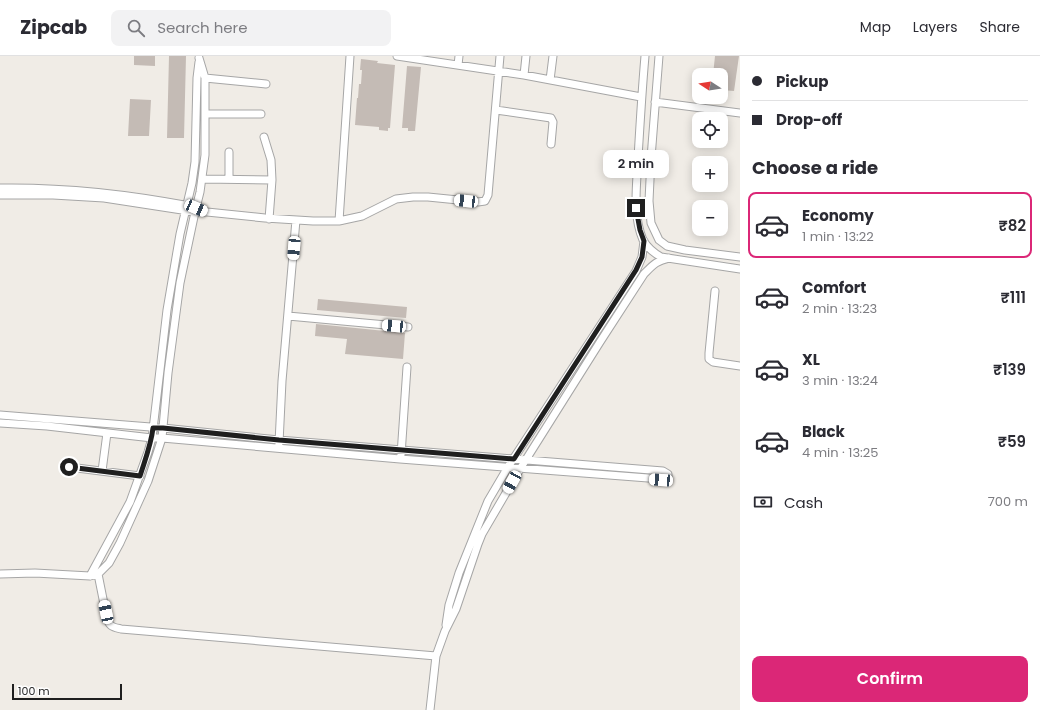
<!DOCTYPE html>
<meta charset="utf-8">
<style>
:root{--surface:#fff;--page:#f2f2f3;--text:#2b2b33;--muted:#7c7c81;--line:#e1e1e2;--accent:#db2777}
body{margin:0;font-family:Poppins,sans-serif;background:var(--page);color:var(--text);height:100vh;display:flex;flex-direction:column;font-size:15px;white-space:nowrap}
*{box-sizing:border-box;margin:0}
p{font-size:13px;color:var(--muted)}
.icon{flex:none;width:22px;height:22px;fill:none;stroke:currentColor;stroke-width:2;stroke-linecap:round;stroke-linejoin:round}
.map{position:relative;flex:1;overflow:hidden}
.panel{display:flex;flex-direction:column;background:var(--surface);width:300px}
.panel>*{flex:none}
.banner{display:grid;align-content:center;height:88px;padding:0 12px;background:var(--surface)}
.needle{width:26px;rotate:282deg}
.fabs{position:absolute;left:692px;top:12px;display:grid;gap:8px}
.fabs a{display:grid;place-items:center;width:36px;height:36px;border-radius:8px;background:var(--surface);box-shadow:0 2px 10px #0003;font-size:20px}
.scale{position:absolute;left:12px;bottom:10px;width:110px;box-sizing:border-box;padding-left:4px;border:2px solid #1f1f1f;border-top:0;font-size:11px;line-height:14px;white-space:nowrap;color:#1f1f1f;-webkit-text-stroke:3px #fff;paint-order:stroke}
.end{position:absolute;width:18px;height:18px;margin:-9px;border:5px solid #1f1f1f;background:#fff;box-shadow:0 0 0 2px #fff}
.from{border-radius:50%}
.bubble{position:absolute;height:28px;border-radius:8px;background:var(--surface);box-shadow:0 2px 10px #0003;font-size:13px;font-weight:600;line-height:28px;text-align:center}
.car{position:absolute;width:12px;height:24px;margin:-12px -6px;border-radius:5px;box-shadow:0 0 3px 1px #0007;background:linear-gradient(#fff 24%,#345 0 40%,#fff 0 76%,#345 0 86%,#fff 0)}
.banner b{display:flex;align-items:center;gap:14px;height:38px;font-size:15px}
.banner b+b{border-top:1px solid var(--line)}
.banner i{width:10px;height:10px;background:var(--text)}
ul{padding:0;list-style:none}
li{display:flex;align-items:center;gap:12px;height:66px;margin:0 8px 6px;padding:0 4px;border:2px solid transparent;border-radius:8px}
li div{flex:1}
li b{display:block;font-size:15px}
li em{font-style:normal;font-weight:600}
li.selected{border-color:var(--accent)}
li>.icon{width:36px;height:36px;stroke-width:1.5}
h2{padding:0 12px;font-size:18px;line-height:48px}
.pay{display:flex;align-items:center;gap:10px;height:44px;padding:0 12px;font-size:15px}
.pay p{margin-inline-start:auto}
.action{display:flex;gap:8px;margin-top:auto;padding:8px 12px}
.action a{flex:1;height:46px;border-radius:8px;background:var(--accent);color:#fff;font-size:16px;font-weight:600;line-height:46px;text-align:center}
header{display:flex;align-items:center;gap:24px;box-sizing:border-box;height:56px;padding:0 20px;background:var(--surface);border-bottom:1px solid var(--line)}
header strong{font-size:19px}
nav{display:flex;gap:22px;margin-inline-start:auto;font-size:14px}
.search{width:280px;height:36px;background:var(--page);display:flex;align-items:center;gap:10px;box-sizing:border-box;padding:0 14px;border-radius:8px;color:var(--muted);font-size:15px}
main{display:flex;flex:1;min-height:0}
.map>svg:first-child{display:block}
.building{fill:#c4bbb5}
.lines{fill:none;stroke-linecap:round;stroke-linejoin:round}
.street-casing{stroke:#a6a6a6;stroke-width:9}
.street{stroke:#fff;stroke-width:7}
.route{stroke:#1f1f1f;stroke-width:5}
</style>
<header>
<strong>Zipcab</strong>
<div class="search"><svg class="icon" aria-label="search" viewBox="0 0 24 24"><circle cx="10" cy="10" r="6"/><path d="M15 15l6 6"/></svg>Search here</div>
<nav><a>Map</a><a>Layers</a><a>Share</a></nav>
</header>
<main>
<div class="map">
<svg width="740" height="654" viewBox="0 0 740 654">
<rect width="100%" height="100%" fill="#f0ece6"/>
<path class="building" d="M134 0H155V10L134 9Z
M169 0H186L184 82H167Z
M715 0H739L734 35 721 34V19H713Z
M361 3 378 5 377 7 395 9 390 72H388V75L379 74V71L355 69 357 42H358L359 28H361L362 14H360Z
M407 10 421 11 415 75H408V72H402Z
M130 43 151 44 149 80H128Z
M318 243 407 251 406 262 317 254Z
M316 268 405 277 403 303 345 298 347 283 315 280Z"/>
<g class="lines">
<g class="street-casing">
<path id="street" d="M397 0 524 19 641 41
M645 0C642 34 640 68 638 102 637 129 632 158 643 184 647 191 654 197 661 201L740 213
M659 0 651 102 649 145 651 167 659 184 667 190 685 194 740 201
M458 9 459 0
M524 19 526 0
M205 22 266 28
M550 24 553 0
M655 46 740 57
M496 54 551 62 553 66 551 88
M205 58H261
M264 81 271 104 272 124 269 163
M229 96V123
M203 123 272 124
M0 132C63 131 127 138 190 150
M0 139H53L104 142 195 156H207L265 162 313 165H339L362 160 396 143 413 141H428L478 146 485 145 488 139 500 0
M339 165 350 0
M715 235 709 297V303L713 306 740 310
M288 260 408 271
M0 359 163 372 279 384 663 415 668 418V421L667 423H661L400 403 162 382H152L47 370 0 367
M279 387 282 325 296 164
M401 399 407 311
M69 411 140 420
M102 415 107 377
M0 518 35 517 90 520 98 518 109 507 120 487 148 425 162 382 168 317 180 227 195 156 200 136 205 99V22L199 2
M98 518 107 563C110 571 113 571 121 573L436 600
M90 520 130 446 148 396 152 382 167 254 180 178 192 127 195 106 197 22 199 6
M446 569 449 549 459 517 488 445 508 411 636 215 642 201 644 185
M430 654 436 600 445 575 456 553 478 488 482 478 520 413 600 286 644 218C653 209 656 205 669 202"/>
</g>
<use href="#street" class="street"/>
</g>
<g class="lines">
<path class="route" d="M69 411 140 420C145 404 151 389 153 372H163L279 384 514 403 636 214 642 201 644 185 640 174 636 152"/>
</g>
</svg>
<div class="fabs">
<a><svg class="needle" viewBox="-14 -14 28 28"><path d="M0-13l5 13h-10z" fill="#e53935"/><path d="M0 13l5-13h-10z" fill="#7c7c81"/></svg></a>
<a><svg class="icon" aria-label="locate" viewBox="0 0 24 24"><circle cx="12" cy="12" r="6"/><path d="M12 2v4M12 18v4M2 12h4M18 12h4"/></svg></a>
<a>+</a>
<a>−</a>
</div>
<div class="scale">100 m</div>
<i class="end from" style="left:69px;top:411px"></i>
<i class="end" style="left:636px;top:152px"></i>
<div class="bubble" style="left:603px;top:94px;width:66px">2 min</div>
<i class="car" style="left:466px;top:145px;rotate:276deg"></i>
<i class="car" style="left:196px;top:152px;rotate:113deg"></i>
<i class="car" style="left:294px;top:192px;rotate:185deg"></i>
<i class="car" style="left:394px;top:270px;rotate:275deg"></i>
<i class="car" style="left:661px;top:424px;rotate:274deg"></i>
<i class="car" style="left:512px;top:426px;rotate:209deg"></i>
<i class="car" style="left:106px;top:556px;rotate:348deg"></i>
</div>
<section class="panel">
<div class="banner">
<b><i class="from"></i>Pickup</b>
<b><i></i>Drop-off</b>
</div>
<h2>Choose a ride</h2>
<ul>
<li class="selected"><svg class="icon" aria-label="car" viewBox="0 0 24 24"><path d="M5 17H2v-5l4-1 3-4h7l3 4 3 1v5h-3M9 17h6M6 11h13"/><circle cx="7" cy="17" r="2"/><circle cx="17" cy="17" r="2"/></svg><div><b>Economy</b><p>1 min · 13:22</p></div><em>₹82</em></li>
<li><svg class="icon" aria-label="car" viewBox="0 0 24 24"><path d="M5 17H2v-5l4-1 3-4h7l3 4 3 1v5h-3M9 17h6M6 11h13"/><circle cx="7" cy="17" r="2"/><circle cx="17" cy="17" r="2"/></svg><div><b>Comfort</b><p>2 min · 13:23</p></div><em>₹111</em></li>
<li><svg class="icon" aria-label="car" viewBox="0 0 24 24"><path d="M5 17H2v-5l4-1 3-4h7l3 4 3 1v5h-3M9 17h6M6 11h13"/><circle cx="7" cy="17" r="2"/><circle cx="17" cy="17" r="2"/></svg><div><b>XL</b><p>3 min · 13:24</p></div><em>₹139</em></li>
<li><svg class="icon" aria-label="car" viewBox="0 0 24 24"><path d="M5 17H2v-5l4-1 3-4h7l3 4 3 1v5h-3M9 17h6M6 11h13"/><circle cx="7" cy="17" r="2"/><circle cx="17" cy="17" r="2"/></svg><div><b>Black</b><p>4 min · 13:25</p></div><em>₹59</em></li>
</ul>
<div class="pay"><svg class="icon" aria-label="cash" viewBox="0 0 24 24"><path d="M3 7h18v10H3z"/><circle cx="12" cy="12" r="2"/></svg>Cash<p>700 m</p></div>
<div class="action"><a>Confirm</a></div>
</section>
</main>
